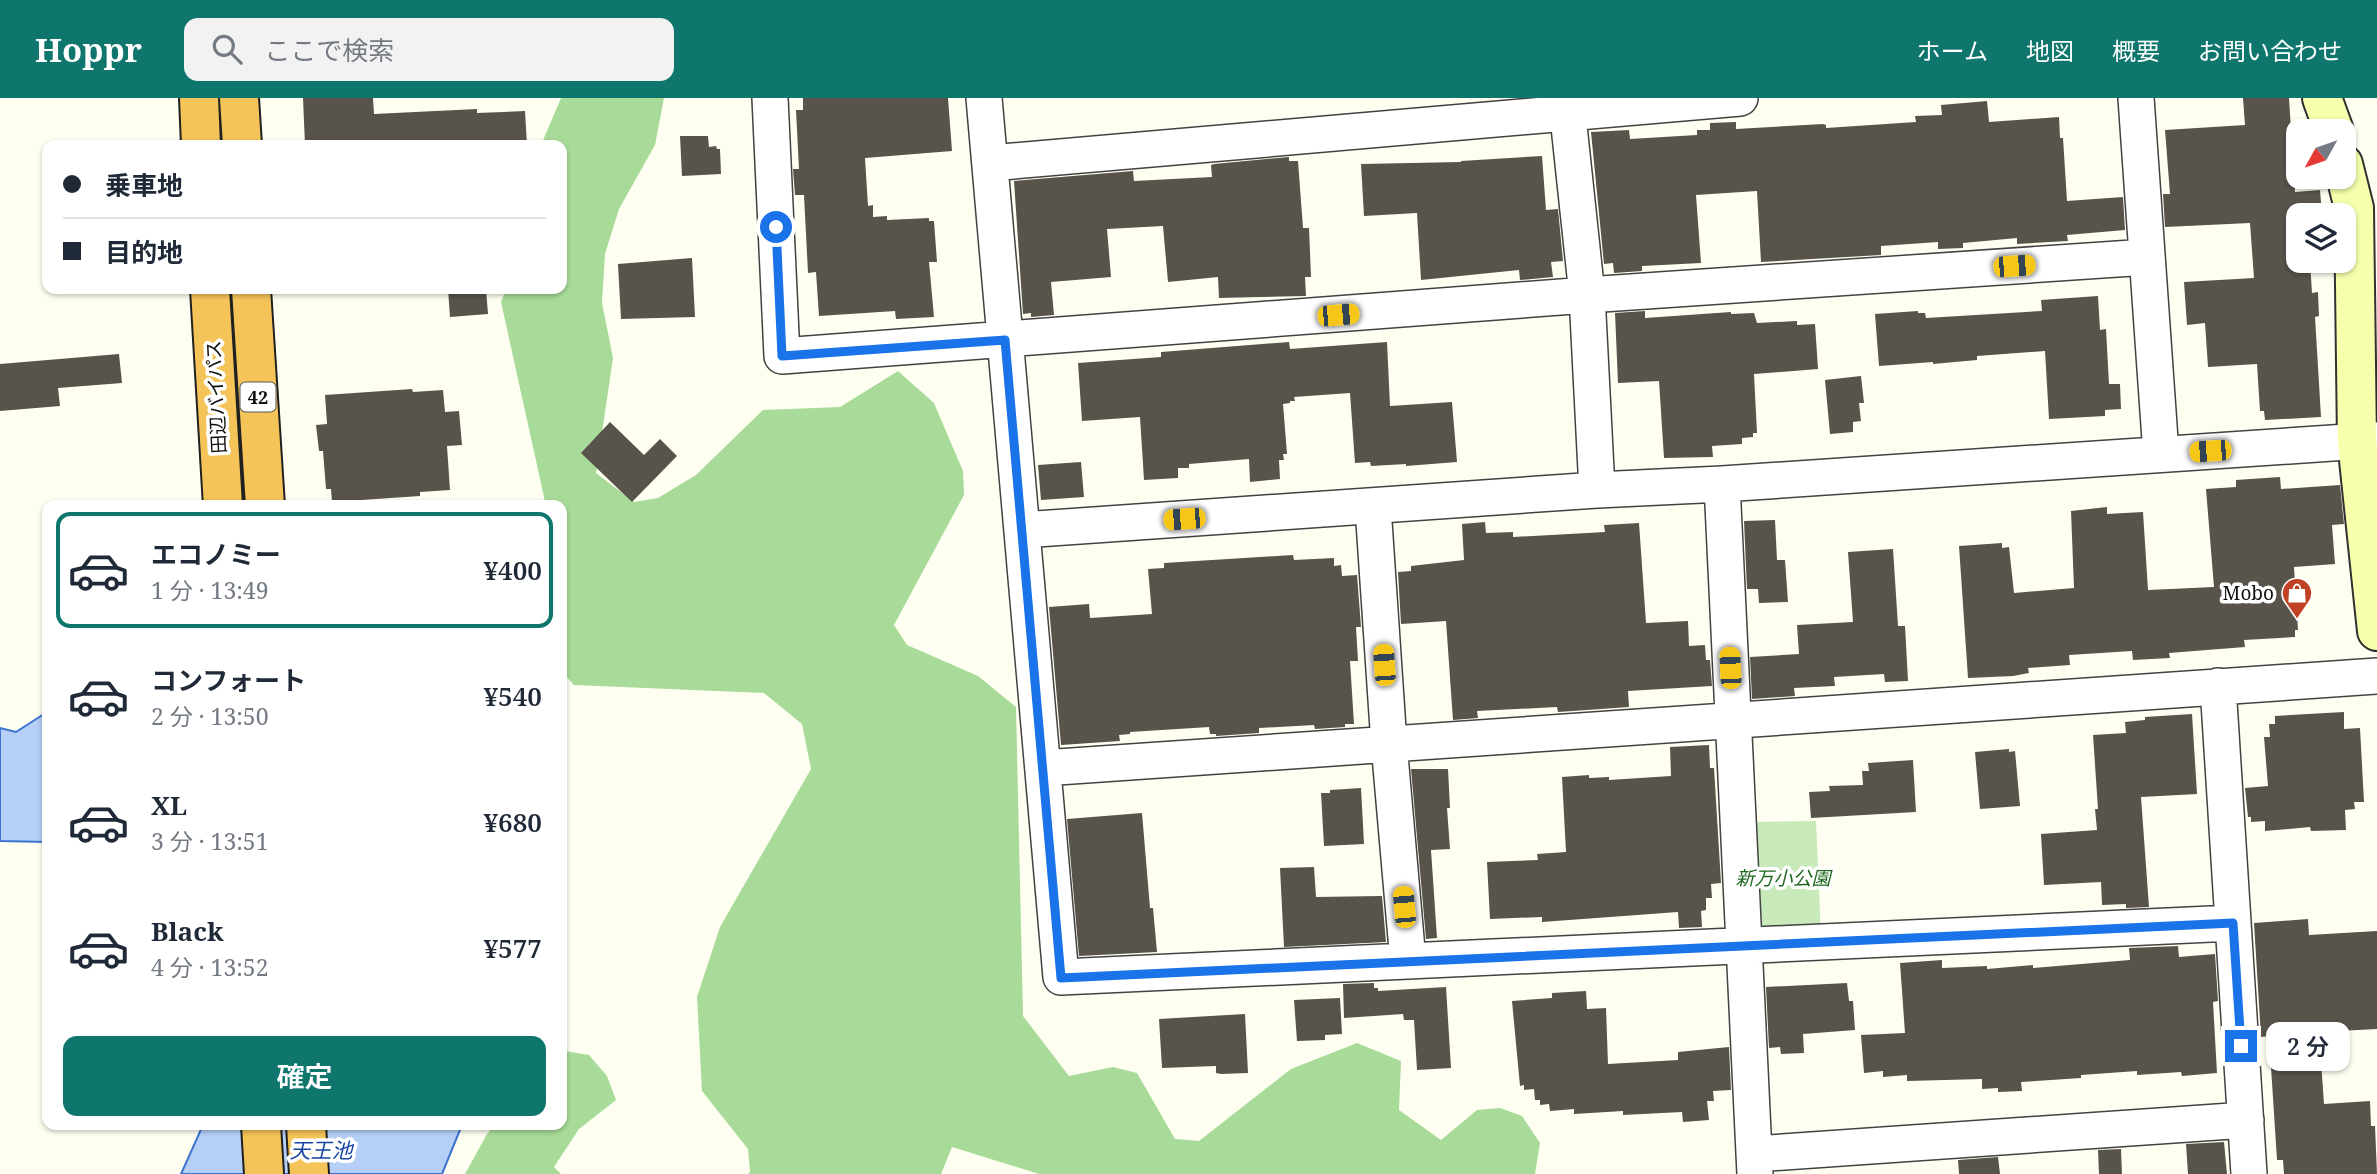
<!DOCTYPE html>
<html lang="ja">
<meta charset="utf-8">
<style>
:root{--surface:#fff;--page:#f2f2f3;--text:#1f2937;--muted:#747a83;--line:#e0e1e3;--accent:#0f766e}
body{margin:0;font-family:"Noto Serif","Noto Sans JP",serif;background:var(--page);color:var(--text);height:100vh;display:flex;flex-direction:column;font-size:26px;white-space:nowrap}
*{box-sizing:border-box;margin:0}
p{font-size:23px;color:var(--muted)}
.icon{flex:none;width:38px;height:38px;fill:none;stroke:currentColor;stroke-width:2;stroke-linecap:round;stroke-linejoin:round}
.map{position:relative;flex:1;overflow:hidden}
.side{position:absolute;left:42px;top:402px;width:525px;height:630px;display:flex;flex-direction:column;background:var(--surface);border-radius:14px;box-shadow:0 2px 5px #0004}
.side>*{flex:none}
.banner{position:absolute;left:42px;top:42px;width:525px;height:154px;border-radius:14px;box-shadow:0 2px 5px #0004;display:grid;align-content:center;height:154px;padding:0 21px;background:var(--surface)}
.needle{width:46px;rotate:230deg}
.buttons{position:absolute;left:2286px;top:21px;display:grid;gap:14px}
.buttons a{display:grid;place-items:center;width:70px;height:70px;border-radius:14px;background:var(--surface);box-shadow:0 2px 5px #0004;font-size:35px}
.end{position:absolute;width:32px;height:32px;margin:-16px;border:9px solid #1a73e8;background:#fff;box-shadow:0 0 0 4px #fff}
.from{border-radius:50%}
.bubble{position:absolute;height:49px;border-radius:14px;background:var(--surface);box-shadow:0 2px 5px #0004;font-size:23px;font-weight:600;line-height:49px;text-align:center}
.car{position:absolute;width:21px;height:42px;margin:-21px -10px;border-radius:9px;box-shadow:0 0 5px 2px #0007;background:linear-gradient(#f5c518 24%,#345 0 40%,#f5c518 0 76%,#345 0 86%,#f5c518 0)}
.banner b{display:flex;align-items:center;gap:24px;height:66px;font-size:26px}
.banner b+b{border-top:2px solid var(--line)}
.banner i{width:18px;height:18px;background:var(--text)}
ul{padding:12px 0 0;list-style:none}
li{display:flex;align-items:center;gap:21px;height:116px;margin:0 14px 10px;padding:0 7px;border:4px solid transparent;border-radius:14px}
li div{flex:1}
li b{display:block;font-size:26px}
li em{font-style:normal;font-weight:600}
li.active{border-color:var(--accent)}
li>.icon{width:63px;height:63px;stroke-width:1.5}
.cta{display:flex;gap:14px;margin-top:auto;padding:14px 21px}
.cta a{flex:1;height:80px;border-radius:14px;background:var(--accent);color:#fff;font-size:28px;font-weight:600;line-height:80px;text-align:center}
header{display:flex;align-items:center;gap:42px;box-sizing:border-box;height:98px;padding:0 35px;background:var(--accent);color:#fff}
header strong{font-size:33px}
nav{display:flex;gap:38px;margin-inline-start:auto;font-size:24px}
.search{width:490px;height:63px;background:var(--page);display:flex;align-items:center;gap:18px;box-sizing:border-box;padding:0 24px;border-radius:14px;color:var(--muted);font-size:26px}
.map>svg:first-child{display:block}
.green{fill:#c8eaba}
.forest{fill:#a8db99}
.water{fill:#b5cff7;stroke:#3b73cf;stroke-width:2}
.building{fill:#58534b}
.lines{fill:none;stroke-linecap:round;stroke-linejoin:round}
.street-casing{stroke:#424242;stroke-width:38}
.secondary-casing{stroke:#313131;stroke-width:42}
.highway-casing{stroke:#202020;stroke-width:42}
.street{stroke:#fff;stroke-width:35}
.secondary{stroke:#f5ffac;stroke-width:38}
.highway{stroke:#f5c459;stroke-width:38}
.route{stroke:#1a73e8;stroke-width:9}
.labels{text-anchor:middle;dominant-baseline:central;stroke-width:7;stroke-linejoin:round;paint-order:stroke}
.shield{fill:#fff;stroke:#575757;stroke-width:2}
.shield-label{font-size:18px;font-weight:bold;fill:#0f0f0f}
.street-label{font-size:19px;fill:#0f0f0f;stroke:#fff}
.poi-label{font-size:19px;fill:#0f0f0f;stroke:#fff;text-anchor:end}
.park-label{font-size:19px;font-style:italic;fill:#1e681f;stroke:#fff}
.water-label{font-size:21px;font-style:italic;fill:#1645a3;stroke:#fff}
</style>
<header>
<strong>Hoppr</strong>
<div class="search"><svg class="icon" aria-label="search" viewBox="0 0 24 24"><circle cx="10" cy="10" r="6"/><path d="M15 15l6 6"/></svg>ここで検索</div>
<nav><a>ホーム</a><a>地図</a><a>概要</a><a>お問い合わせ</a></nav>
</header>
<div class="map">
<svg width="2377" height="1076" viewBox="0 0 2377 1076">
<rect width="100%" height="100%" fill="#fffff1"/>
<path class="green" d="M1816 723 1821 837 1748 839 1745 724Z"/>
<path class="forest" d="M561 0H664L655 47 619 111 605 156 602 205 613 260 596 375 634 404 658 400 696 377 763 312 840 309 898 273 934 305 963 373 964 397 894 527 907 547 978 578 1016 609 1023 918 1069 978 1113 969 1137 975 1175 1041 1199 1043 1291 971 1357 945 1401 963 1399 1012 1441 1042 1477 1012 1500 1010 1522 1018 1540 1045 1535 1076H1039L952 1049 941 1076H748L750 1074 748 1051 702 993 697 899 720 829 811 671 802 626 764 595 574 587 562 574V408H546L501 204 506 191H562V47H541Z
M565 953 589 957 607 978 616 1002 579 1031 554 1069 561 1076H465L487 1036 495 1027H562V955Z"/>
<path class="water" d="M47 614V744L0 743V630L16 634Z
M203 1027H462L442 1076H181Z"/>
<path class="building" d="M303 0H373L374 16 477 11V15L525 13 527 47H305Z
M803 0H948L952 53 865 60 868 108 873 107V119L887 118V122L929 120V123H934L937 164H929L934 219 896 221 895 213 819 218 816 174 808 175 804 97H795L793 71H799L796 12H803Z
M2243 0H2289L2295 94 2320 92 2322 117H2298V163H2310L2312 195 2318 194 2319 218 2315 219 2321 319 2265 322 2264 313H2260L2257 266 2208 269 2205 225 2187 227 2184 184 2254 180 2250 125 2165 129 2163 96H2170L2165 32 2245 27Z
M1987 3 1989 24 2059 19 2060 40H2063L2067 103 2123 99 2125 132 2067 137 2068 143 2017 146V140L1963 145V150L1938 151V144L1881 148V157L1761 164 1757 93 1696 97 1701 165 1642 168V173L1614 175 1613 165 1604 166 1591 34 1629 32 1630 41 1697 37V32H1710V25L1736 24V31L1823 26 1826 27V30L1916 24 1915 18 1942 17 1941 7Z
M680 38H708L709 49 716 48 717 51H720L721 76 682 78Z
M1542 58 1546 112 1558 111 1563 163 1551 164 1553 179 1520 182 1519 172 1421 182 1417 115 1364 118 1361 66 1461 64V63Z
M1289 59V63H1298L1303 130H1309L1311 179H1305L1306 198 1219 200 1218 179 1168 184 1163 128 1107 131 1111 179 1051 184 1054 217 1031 219V215L1023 216 1014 83 1133 73 1134 83 1212 79 1211 67 1214 66Z
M692 160 695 219 621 221 618 166Z
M448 191H486L488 216 450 219Z
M2098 198 2100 232 2106 231 2109 286H2120L2121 311 2105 312V318L2049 321 2045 253 1977 258V262L1933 266V264L1879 268 1875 216 1918 213V215H1925L1926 220 2042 213 2041 202Z
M1645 213V220L1731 214V216L1754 215 1757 225 1797 223V227L1815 226 1818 271 1754 276 1757 335H1753V339L1742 340V346L1712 348 1713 359 1664 360 1659 283 1618 285 1615 215Z
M1289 244 1290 251 1387 244 1390 308 1452 304 1457 364 1406 368V366L1371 368 1370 364 1355 365 1350 295 1294 299 1295 303H1290V305L1283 306 1287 356H1283L1284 362H1279L1280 381 1250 384 1249 361 1189 366V370H1178V380L1144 382 1140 319 1082 323 1078 265 1161 259V254Z
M119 256 122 285 58 290 60 308 0 313V266Z
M1861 278 1864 305H1859L1861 323 1853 324V334L1830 336 1825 282Z
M412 291 413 294 443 292 445 314 459 313 462 347 447 348 450 392 420 394V398L332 404 331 391H326L323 353H319L316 327 327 326 325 297Z
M610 324 644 357 660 341 677 358 632 404 581 355Z
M1081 364 1084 399 1041 402 1038 367Z
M2280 379 2281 391 2340 387 2344 426 2332 427 2335 466 2294 469 2298 532H2295V539L2244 542 2245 549 2169 555 2170 560 2133 562 2132 553 2069 557 2070 567 2028 570 2029 575 2013 578 1968 580 1959 448 2002 445V450L2009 449 2014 495 2074 490 2071 413 2107 409V416L2143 414 2148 492 2214 489 2206 391 2236 389V382Z
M1775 422 1777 462H1785L1788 504 1759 505 1758 491H1747L1744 423Z
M1485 424 1486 435 1513 434V439L1605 434 1604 427 1639 425 1646 525 1688 523 1689 548 1705 547 1706 562H1710L1712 588 1628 593 1629 609 1558 614 1557 609 1477 613 1478 620 1453 622 1446 523 1401 526 1398 474 1411 473V468L1464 462 1462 426Z
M1893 451 1898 528H1905L1908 583 1885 584 1884 576 1834 579 1835 588 1794 590 1795 598 1752 601 1750 559 1799 556 1797 527 1853 524 1848 454Z
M1293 457 1294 462 1334 460V468L1341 467 1342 478 1357 477 1361 529H1356L1358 563H1350L1354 626H1345V629L1315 631 1314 627 1259 630V635L1216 638V636H1210L1209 629 1130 634V636L1119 637 1120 643 1061 647 1049 509 1089 506 1090 520 1152 516 1148 471 1164 470V465Z
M2344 614V631L2360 630 2364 704H2354L2355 711 2345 712 2346 732 2311 733 2310 729 2265 733V723L2251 724V719H2248L2245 690 2268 688 2264 639H2270L2269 626H2275V618Z
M2192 616 2197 696 2141 699 2149 809 2126 810V806L2102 807 2101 784 2044 787 2041 736 2097 732 2095 711H2098L2093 637 2126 635 2125 624 2145 622V619Z
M1709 647 1710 670H1714L1721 785 1711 786 1712 800H1706V812L1701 813 1702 829 1679 830 1678 814 1542 824V819L1490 821 1487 764 1538 762 1537 756 1566 754 1562 679 1589 677V680L1609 679V682L1671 678 1670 649Z
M2009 651V654L2015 653 2020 708 1980 711 1975 654Z
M1913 662 1916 714 1811 720 1809 694 1830 693 1829 688 1863 687 1862 673H1869L1868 665Z
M1411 671H1448L1450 710H1447L1450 751 1431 752 1437 840 1426 841Z
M1361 690 1364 746 1324 748 1321 695H1330V692Z
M1142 715 1150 810H1153L1157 854 1079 858 1067 721Z
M1314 769 1316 799 1382 798 1386 844 1284 849 1280 770Z
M2308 821 2309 837 2377 833V931L2319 934 2324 1006 2370 1003 2371 1028H2375L2377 1076H2284L2283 1062H2277L2269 938 2261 939 2254 825Z
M2178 848 2179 859 2215 856 2218 903 2213 904 2217 975 2182 978 2181 974 2137 977V973L2081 977V980L2021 984 2022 993 1998 994V990L1982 991V981L1907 983V977L1883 979V973L1864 975 1861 937 1905 935 1900 865 1942 862V870L1987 868V871L2033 867V870L2130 862 2129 850Z
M1374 885V890H1378V893L1446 889 1451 970 1417 972 1414 922H1404L1403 916 1344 920 1343 886Z
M1847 885 1849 903H1853L1855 932 1803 936 1804 955 1781 956 1780 949 1769 950 1766 889Z
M1586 893 1587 911 1606 910 1608 966 1678 962V954L1729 949 1731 992 1713 993 1714 1003H1707L1709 1022 1683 1024 1682 1014 1623 1017V1013L1574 1016V1011L1550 1013 1549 1006 1540 1007V1002H1535L1534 991 1524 992V987L1520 988 1512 903 1552 900V895Z
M1340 900 1342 936 1325 937V942L1297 943 1294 902Z
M1245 916 1248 975 1221 976 1216 975V968L1162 970 1159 921Z
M2224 1044 2227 1076H2188L2186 1046Z
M2121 1051 2122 1076H2099L2098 1052Z
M1998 1059 2000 1076H1959L1958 1062Z"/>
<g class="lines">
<g class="street-casing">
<path id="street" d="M770 0 782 258 1587 197 2147 159
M984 0 1061 879 2233 825
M1566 0 1587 197 1597 392
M2136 0 2161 356
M990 65 1740 0
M1722 386 1755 1076
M1373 409 1389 646 1408 863
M1022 432 1597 392 1722 386 2377 342
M2218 588 2249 1076
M1043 670 2377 578
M1754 1056 2246 1022"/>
</g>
<g class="secondary-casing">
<path id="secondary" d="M2322 0 2334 33
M2343 66 2354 110 2357 343 2377 533"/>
</g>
<g class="highway-casing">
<path id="highway" d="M199 0 201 47
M239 0 242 47
M210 191 223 408
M251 191 265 408
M261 1027 264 1076
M306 1027 309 1076"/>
</g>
<use href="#street" class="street"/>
<use href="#secondary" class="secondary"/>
<use href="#highway" class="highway"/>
</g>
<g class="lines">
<path class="route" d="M776 129 782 258 1005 242 1061 880 2233 825 2241 948"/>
</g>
<defs>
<g id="shop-pin" transform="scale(1.575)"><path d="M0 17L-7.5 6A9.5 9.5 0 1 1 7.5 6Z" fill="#c14125" stroke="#fff"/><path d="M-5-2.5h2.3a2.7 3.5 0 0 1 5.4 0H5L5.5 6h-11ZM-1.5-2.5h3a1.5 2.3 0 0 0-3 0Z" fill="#fff"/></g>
</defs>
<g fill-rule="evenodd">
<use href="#shop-pin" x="2297" y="495"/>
</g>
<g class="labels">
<rect class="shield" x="240.5" y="284.5" width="35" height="29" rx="5"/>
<g class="shield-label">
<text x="258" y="299">42</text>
</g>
<g class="street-label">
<text transform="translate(216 299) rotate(-93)">田辺バイパス</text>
</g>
<g class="poi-label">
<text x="2274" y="495">Mobo</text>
</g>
<g class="park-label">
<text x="1783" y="780">新万小公園</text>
</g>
<g class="water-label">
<text x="321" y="1052">天王池</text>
</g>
</g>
</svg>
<div class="buttons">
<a><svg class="needle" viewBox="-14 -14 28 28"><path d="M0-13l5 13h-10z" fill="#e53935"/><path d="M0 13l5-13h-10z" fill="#747a83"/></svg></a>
<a><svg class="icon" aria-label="layers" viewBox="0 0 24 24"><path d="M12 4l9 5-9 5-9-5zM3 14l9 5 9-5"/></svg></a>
</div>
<i class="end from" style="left:776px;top:129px"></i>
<i class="end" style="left:2241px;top:948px"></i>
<div class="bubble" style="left:2266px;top:924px;width:84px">2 分</div>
<i class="car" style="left:2014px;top:168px;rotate:86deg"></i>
<i class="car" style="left:1338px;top:217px;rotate:85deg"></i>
<i class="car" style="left:2210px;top:353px;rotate:266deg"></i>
<i class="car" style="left:1184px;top:421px;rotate:266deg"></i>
<i class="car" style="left:1384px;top:567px;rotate:356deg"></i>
<i class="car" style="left:1730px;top:570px;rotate:357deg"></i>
<i class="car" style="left:1404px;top:809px;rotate:355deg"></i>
<div class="banner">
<b><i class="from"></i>乗車地</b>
<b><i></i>目的地</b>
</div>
<section class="side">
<ul>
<li class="active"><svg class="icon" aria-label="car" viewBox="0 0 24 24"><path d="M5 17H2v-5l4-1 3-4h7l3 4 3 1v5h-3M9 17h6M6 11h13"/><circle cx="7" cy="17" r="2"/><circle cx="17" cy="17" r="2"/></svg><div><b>エコノミー</b><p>1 分 · 13:49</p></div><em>¥400</em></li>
<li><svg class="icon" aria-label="car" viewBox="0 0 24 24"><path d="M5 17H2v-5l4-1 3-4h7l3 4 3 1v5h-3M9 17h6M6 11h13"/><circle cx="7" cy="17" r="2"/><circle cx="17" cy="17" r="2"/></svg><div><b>コンフォート</b><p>2 分 · 13:50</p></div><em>¥540</em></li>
<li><svg class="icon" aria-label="car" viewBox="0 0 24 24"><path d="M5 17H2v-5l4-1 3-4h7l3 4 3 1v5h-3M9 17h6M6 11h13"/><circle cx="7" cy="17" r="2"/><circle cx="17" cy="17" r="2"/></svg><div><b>XL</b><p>3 分 · 13:51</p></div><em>¥680</em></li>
<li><svg class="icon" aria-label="car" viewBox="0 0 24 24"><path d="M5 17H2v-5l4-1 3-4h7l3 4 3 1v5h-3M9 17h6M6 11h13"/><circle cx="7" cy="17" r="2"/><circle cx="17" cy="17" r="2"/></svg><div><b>Black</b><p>4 分 · 13:52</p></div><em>¥577</em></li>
</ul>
<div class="cta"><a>確定</a></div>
</section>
</div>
